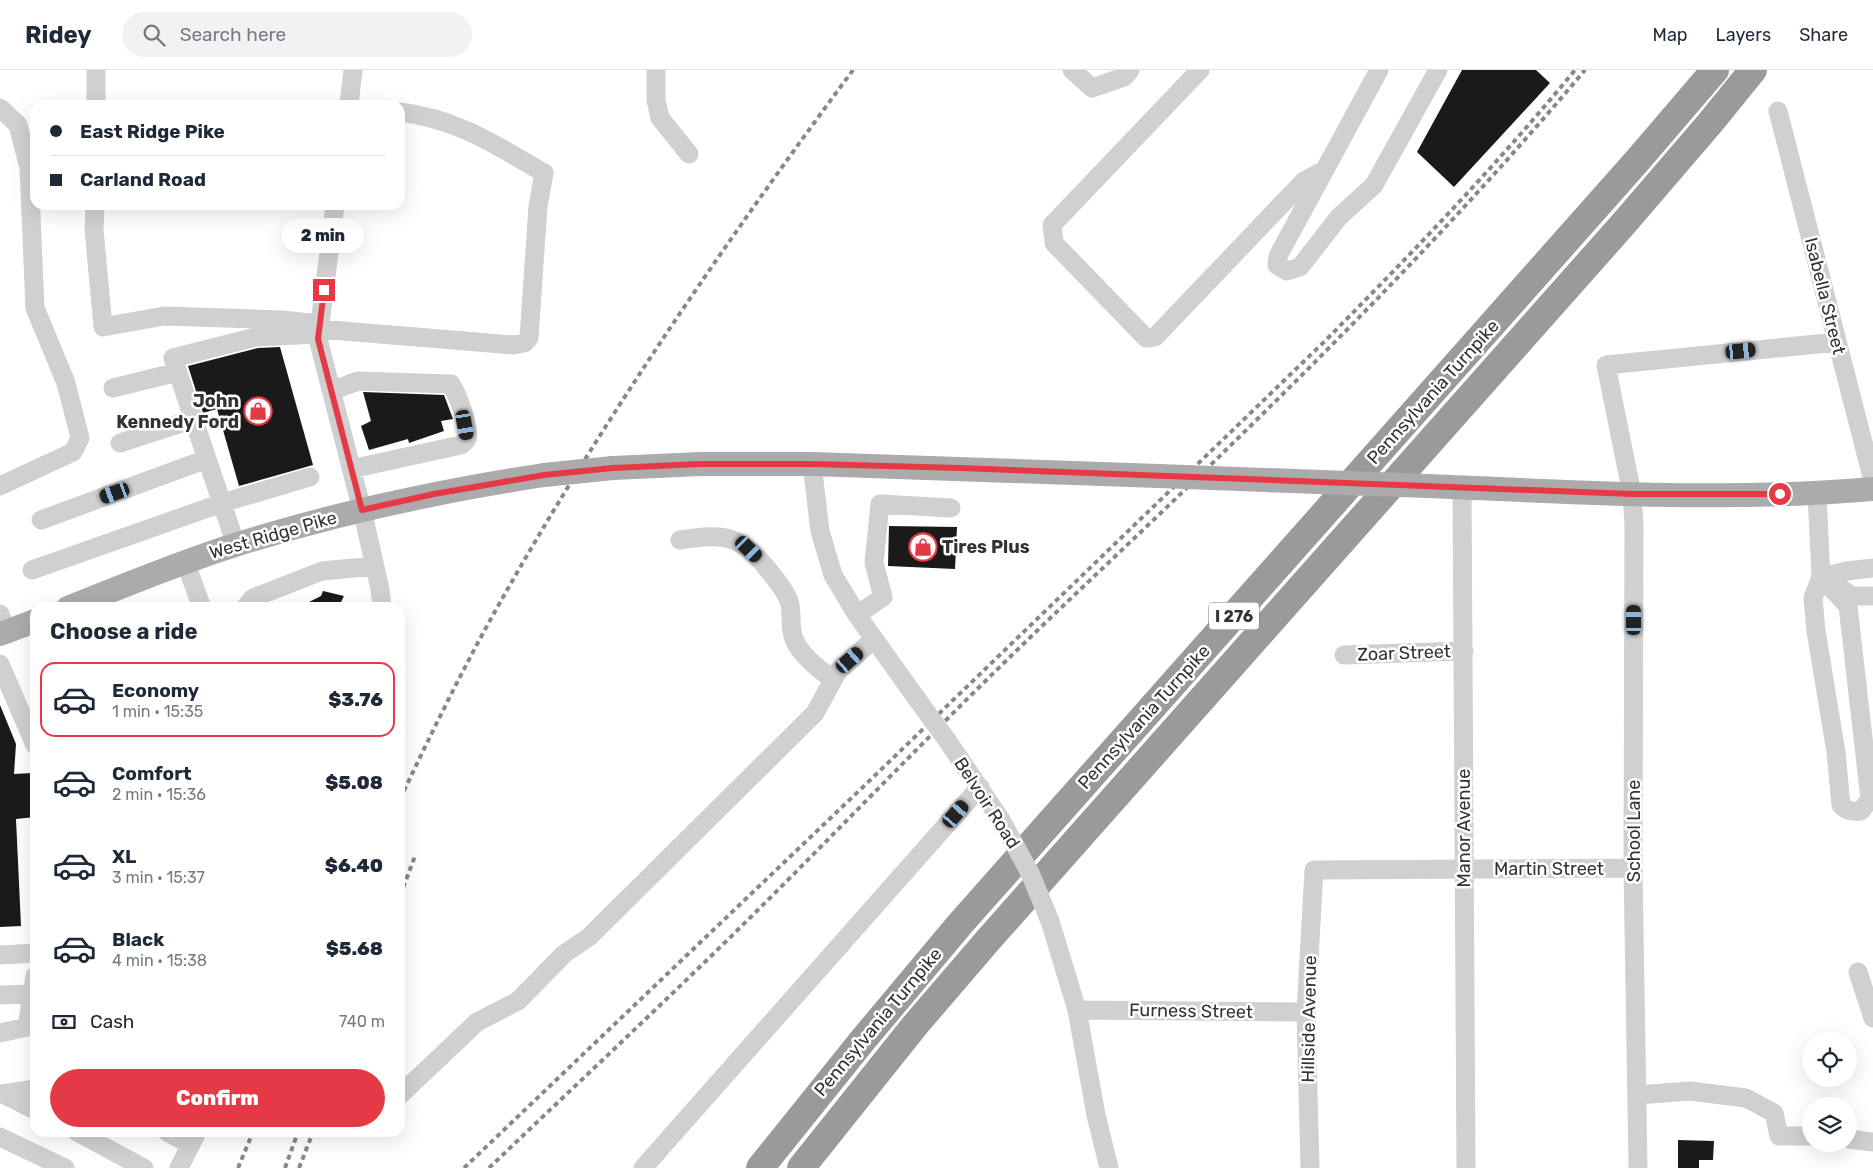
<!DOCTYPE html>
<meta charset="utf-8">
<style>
:root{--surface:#fff;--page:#f2f2f3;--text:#1f2937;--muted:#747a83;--line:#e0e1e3;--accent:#e63946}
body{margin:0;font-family:Rubik,sans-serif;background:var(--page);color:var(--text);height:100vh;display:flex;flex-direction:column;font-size:19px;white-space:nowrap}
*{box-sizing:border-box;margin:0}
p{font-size:16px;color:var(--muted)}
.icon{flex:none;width:28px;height:28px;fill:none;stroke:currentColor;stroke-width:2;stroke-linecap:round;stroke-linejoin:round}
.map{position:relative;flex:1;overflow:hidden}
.details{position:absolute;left:30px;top:532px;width:375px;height:535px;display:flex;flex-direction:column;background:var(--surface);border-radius:15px;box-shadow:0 5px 20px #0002}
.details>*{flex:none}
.top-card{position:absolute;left:30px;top:30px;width:375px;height:110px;border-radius:15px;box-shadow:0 5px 20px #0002;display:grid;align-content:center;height:110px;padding:0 20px;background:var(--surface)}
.buttons{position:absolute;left:1802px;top:962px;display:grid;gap:10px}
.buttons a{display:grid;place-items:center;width:55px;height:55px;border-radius:50%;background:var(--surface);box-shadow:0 5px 20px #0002;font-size:25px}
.end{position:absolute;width:22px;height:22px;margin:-11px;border:6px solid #e63946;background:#fff;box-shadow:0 0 0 2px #fff}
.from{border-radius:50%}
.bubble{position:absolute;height:35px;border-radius:18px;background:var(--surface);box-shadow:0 5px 20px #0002;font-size:16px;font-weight:800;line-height:35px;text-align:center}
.car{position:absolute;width:15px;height:30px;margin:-15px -8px;border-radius:6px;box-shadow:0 0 4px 1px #0007;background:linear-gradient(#222 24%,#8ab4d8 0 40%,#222 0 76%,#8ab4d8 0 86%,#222 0)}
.top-card b{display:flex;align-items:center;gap:18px;height:48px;font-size:19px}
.top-card b+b{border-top:1px solid var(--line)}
.top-card i{width:12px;height:12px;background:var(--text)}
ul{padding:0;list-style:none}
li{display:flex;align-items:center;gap:15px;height:75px;margin:0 10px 8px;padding:0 10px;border:2px solid transparent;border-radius:15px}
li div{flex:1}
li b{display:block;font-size:19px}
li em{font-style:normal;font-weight:800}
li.on{border-color:var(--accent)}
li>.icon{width:45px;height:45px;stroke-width:1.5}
h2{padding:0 20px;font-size:22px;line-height:60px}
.pay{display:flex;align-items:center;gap:12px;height:55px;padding:0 20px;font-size:19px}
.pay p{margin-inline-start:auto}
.primary-button{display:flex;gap:10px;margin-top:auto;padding:10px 20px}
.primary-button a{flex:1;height:58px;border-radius:30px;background:var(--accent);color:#fff;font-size:20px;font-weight:800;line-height:58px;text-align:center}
header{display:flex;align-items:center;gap:30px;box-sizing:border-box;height:70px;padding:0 25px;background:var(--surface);border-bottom:1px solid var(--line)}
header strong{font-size:24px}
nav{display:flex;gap:28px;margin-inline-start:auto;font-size:18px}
.search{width:350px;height:45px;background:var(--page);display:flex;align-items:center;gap:12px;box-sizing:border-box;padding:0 18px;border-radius:28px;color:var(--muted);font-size:19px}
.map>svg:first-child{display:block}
.building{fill:#1a1a1a}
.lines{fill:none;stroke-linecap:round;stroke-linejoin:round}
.minor{stroke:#d0d0d0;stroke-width:19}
.major{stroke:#ababab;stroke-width:24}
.highway{stroke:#9a9a9a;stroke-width:28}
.rail{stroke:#888;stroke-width:4;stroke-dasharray:5 4;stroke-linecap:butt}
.minor-bridge{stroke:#d0d0d0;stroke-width:19}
.major-bridge{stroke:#ababab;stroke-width:24}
.route{stroke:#e63946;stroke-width:6}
.labels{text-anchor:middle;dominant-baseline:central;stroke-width:5;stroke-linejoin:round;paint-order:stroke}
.shield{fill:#fff;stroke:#707070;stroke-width:1}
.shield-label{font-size:16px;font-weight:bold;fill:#333}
.street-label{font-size:18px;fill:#333;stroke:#fff}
.poi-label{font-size:18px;font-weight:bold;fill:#333;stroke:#fff;text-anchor:end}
</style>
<header>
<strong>Ridey</strong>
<div class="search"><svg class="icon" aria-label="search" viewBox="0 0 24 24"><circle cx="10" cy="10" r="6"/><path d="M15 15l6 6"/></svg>Search here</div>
<nav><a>Map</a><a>Layers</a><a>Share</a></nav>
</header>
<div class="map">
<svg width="1873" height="1098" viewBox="0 0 1873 1098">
<rect width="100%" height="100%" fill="#fff"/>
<path class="building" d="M1462 0H1536L1550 13 1454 117 1417 82Z
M280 277 313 395 239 416 217 339 203 343 188 296 258 278Z
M363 322 444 325 453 349 441 351 444 361 409 373 408 369 369 380 361 356 371 351Z
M889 456 957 457 955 499 888 496Z
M323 521 344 526 338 538H297L321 526Z
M0 635 16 674 14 704 32 703 35 747 16 749 21 856 0 857Z
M1678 1070 1714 1071 1713 1090H1699V1098H1678Z"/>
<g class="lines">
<path class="minor" d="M96 0V35
M656 0V30L660 48 689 84
M1072 0 1092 18 1124 7 1130 0
M1200 0 1052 155 1054 173 1146 268 1155 267 1304 111 1325 100
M1379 0 1278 186 1277 195 1287 201 1300 197 1339 147 1374 115 1438 0
M349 35 353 0
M0 38 18 55 29 98 35 238 66 313 80 368 73 382 0 416
M1778 41 1873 411
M95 135 94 159 103 257 164 246 282 250 319 254
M335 135 318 269 362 440 380 519 382 538
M319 259 513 275 524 273 529 268 538 136 544 103C496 75 457 49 400 42
M113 318 178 302
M331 321 358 311 451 314C457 324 471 358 467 369 466 371 464 373 461 375L351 399
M120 373 194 349
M812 394 820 461 833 505 857 545 917 629
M1462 417 1466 1098
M1817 424 1821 507 1813 528 1816 561 1836 682 1841 735C1847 741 1852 742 1861 741L1870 729 1848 536 1821 507
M41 450 207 389
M680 470C727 463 740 465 770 502 777 511 785 520 789 531 793 543 789 557 794 569 801 586 819 599 833 610
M236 475 173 288 256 267 318 264
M185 491 202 538
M32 500 222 433 310 407
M1821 507 1847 501 1873 498
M1836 515 1852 526H1873
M245 538 253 528 322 501 374 496
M0 544 7 562
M857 545 883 527 874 493 880 434 951 438
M1344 585 1464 581
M0 594 35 675
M947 670 1001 750
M1050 851 1077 940 1096 1045 1109 1098
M0 885 35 883
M1858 902 1873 948
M0 925 32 924
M1077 940 1306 942
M0 963 27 957 35 906
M0 1024H3L35 1040
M3 1024 35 1019
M400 1025 477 952 518 931 564 884 589 867 815 643 838 601 874 569
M1637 1025 1690 1021 1746 1028 1774 1043 1779 1066H1811
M77 1062 144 1098
M167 1062 191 1075
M0 1067 65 1098
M1849 1069 1873 1072
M179 1098 197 1062
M643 1098 980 717
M1310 1098 1306 942 1314 800 1633 798
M1638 1098 1633 798 1634 455 1632 424 1606 295 1837 272"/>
<path class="major" d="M613 398 700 394H812L1159 406
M1428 416C1576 422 1725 432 1873 419
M68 538C123 516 178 493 235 475 336 443 440 421 544 405
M0 564 35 551"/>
<path class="highway" d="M760 1098 862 971 960 854 1637 91 1715 0
M801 1098 916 954 989 869 1625 152 1710 53 1753 0"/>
<path class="rail" d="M400 729C432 662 465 594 502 529 606 345 727 170 853 0
M400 786 401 782
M400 826 415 786
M238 1098 253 1062
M285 1098 298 1062
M299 1098 313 1062
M464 1098 863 717 1325 271C1411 184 1497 95 1575 0
M489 1098C562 1028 636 959 709 888 812 788 910 684 1012 585 1085 514 1160 445 1232 374 1355 254 1475 131 1585 0"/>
<path class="minor-bridge" d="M917 629 947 670
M1001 750 1030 803 1050 851"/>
<path class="major-bridge" d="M544 405 613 398
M1159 406 1428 416"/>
</g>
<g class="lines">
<path class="route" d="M324 220 318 269 362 440 434 424 544 405 613 398 700 394H812L960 398 1632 424H1780"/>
</g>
<defs>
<g id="shop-ring" transform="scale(1.4375)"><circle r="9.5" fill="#fff" stroke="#e63946" stroke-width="1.5"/><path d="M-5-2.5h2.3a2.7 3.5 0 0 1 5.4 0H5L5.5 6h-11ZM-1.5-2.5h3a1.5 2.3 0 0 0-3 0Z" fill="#e63946"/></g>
</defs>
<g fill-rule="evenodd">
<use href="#shop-ring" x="258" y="341"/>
<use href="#shop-ring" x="923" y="477"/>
</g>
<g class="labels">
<rect class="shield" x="1209" y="532.5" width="50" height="27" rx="4"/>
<g class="shield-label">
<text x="1234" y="546">I 276</text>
</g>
<g class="street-label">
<text transform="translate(1825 226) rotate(76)">Isabella Street</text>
<text transform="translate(1433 322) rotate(-48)">Pennsylvania Turnpike</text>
<text transform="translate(273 465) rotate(-16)">West Ridge Pike</text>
<text transform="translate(1404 583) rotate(-2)">Zoar Street</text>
<text transform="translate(1144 647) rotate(-48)">Pennsylvania Turnpike</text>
<text transform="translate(987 733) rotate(57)">Belvoir Road</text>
<text transform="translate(1464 758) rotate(-90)">Manor Avenue</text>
<text transform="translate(1634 761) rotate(-90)">School Lane</text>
<text x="1549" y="799">Martin Street</text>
<text transform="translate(1191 941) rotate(1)">Furness Street</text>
<text transform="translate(1309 949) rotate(-89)">Hillside Avenue</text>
<text transform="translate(878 952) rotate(-50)">Pennsylvania Turnpike</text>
</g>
<g class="poi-label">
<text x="239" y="331">John<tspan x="239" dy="21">Kennedy Ford</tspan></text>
<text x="942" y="477" text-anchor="start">Tires Plus</text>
</g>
</g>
</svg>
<div class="buttons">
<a><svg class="icon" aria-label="locate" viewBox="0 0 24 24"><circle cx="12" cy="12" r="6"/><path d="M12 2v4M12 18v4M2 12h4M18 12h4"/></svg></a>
<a><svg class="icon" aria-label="layers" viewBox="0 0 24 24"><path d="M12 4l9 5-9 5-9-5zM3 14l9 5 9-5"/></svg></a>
</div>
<i class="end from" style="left:1780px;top:424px"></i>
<i class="end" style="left:324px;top:220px"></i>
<div class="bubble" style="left:282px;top:148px;width:82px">2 min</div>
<i class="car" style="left:1741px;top:281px;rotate:84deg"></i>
<i class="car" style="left:465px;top:355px;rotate:170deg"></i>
<i class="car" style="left:115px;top:423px;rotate:250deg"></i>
<i class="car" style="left:749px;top:479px;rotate:134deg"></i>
<i class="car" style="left:1634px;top:550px;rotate:0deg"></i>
<i class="car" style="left:850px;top:590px;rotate:49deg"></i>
<i class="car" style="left:956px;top:744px;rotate:41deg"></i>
<div class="top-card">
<b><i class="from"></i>East Ridge Pike</b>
<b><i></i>Carland Road</b>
</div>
<section class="details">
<h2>Choose a ride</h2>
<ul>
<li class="on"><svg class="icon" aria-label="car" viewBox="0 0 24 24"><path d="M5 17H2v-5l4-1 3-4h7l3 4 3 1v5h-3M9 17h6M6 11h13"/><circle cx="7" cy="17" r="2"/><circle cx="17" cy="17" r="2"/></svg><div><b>Economy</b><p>1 min · 15:35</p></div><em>$3.76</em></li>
<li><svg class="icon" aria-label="car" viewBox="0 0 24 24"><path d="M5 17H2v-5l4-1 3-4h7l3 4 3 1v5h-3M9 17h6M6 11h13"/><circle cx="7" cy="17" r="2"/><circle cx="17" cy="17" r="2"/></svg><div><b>Comfort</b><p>2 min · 15:36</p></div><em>$5.08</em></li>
<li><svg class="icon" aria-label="car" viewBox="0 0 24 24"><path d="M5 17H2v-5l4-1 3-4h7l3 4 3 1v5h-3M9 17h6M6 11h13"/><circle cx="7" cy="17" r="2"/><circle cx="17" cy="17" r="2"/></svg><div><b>XL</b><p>3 min · 15:37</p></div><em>$6.40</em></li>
<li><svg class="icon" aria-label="car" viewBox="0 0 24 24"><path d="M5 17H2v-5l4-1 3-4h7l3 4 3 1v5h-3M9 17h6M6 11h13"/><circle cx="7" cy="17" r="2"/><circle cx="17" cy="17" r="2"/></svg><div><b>Black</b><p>4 min · 15:38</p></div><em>$5.68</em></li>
</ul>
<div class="pay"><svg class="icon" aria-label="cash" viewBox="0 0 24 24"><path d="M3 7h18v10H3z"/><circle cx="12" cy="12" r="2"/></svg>Cash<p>740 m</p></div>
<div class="primary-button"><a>Confirm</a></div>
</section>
</div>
